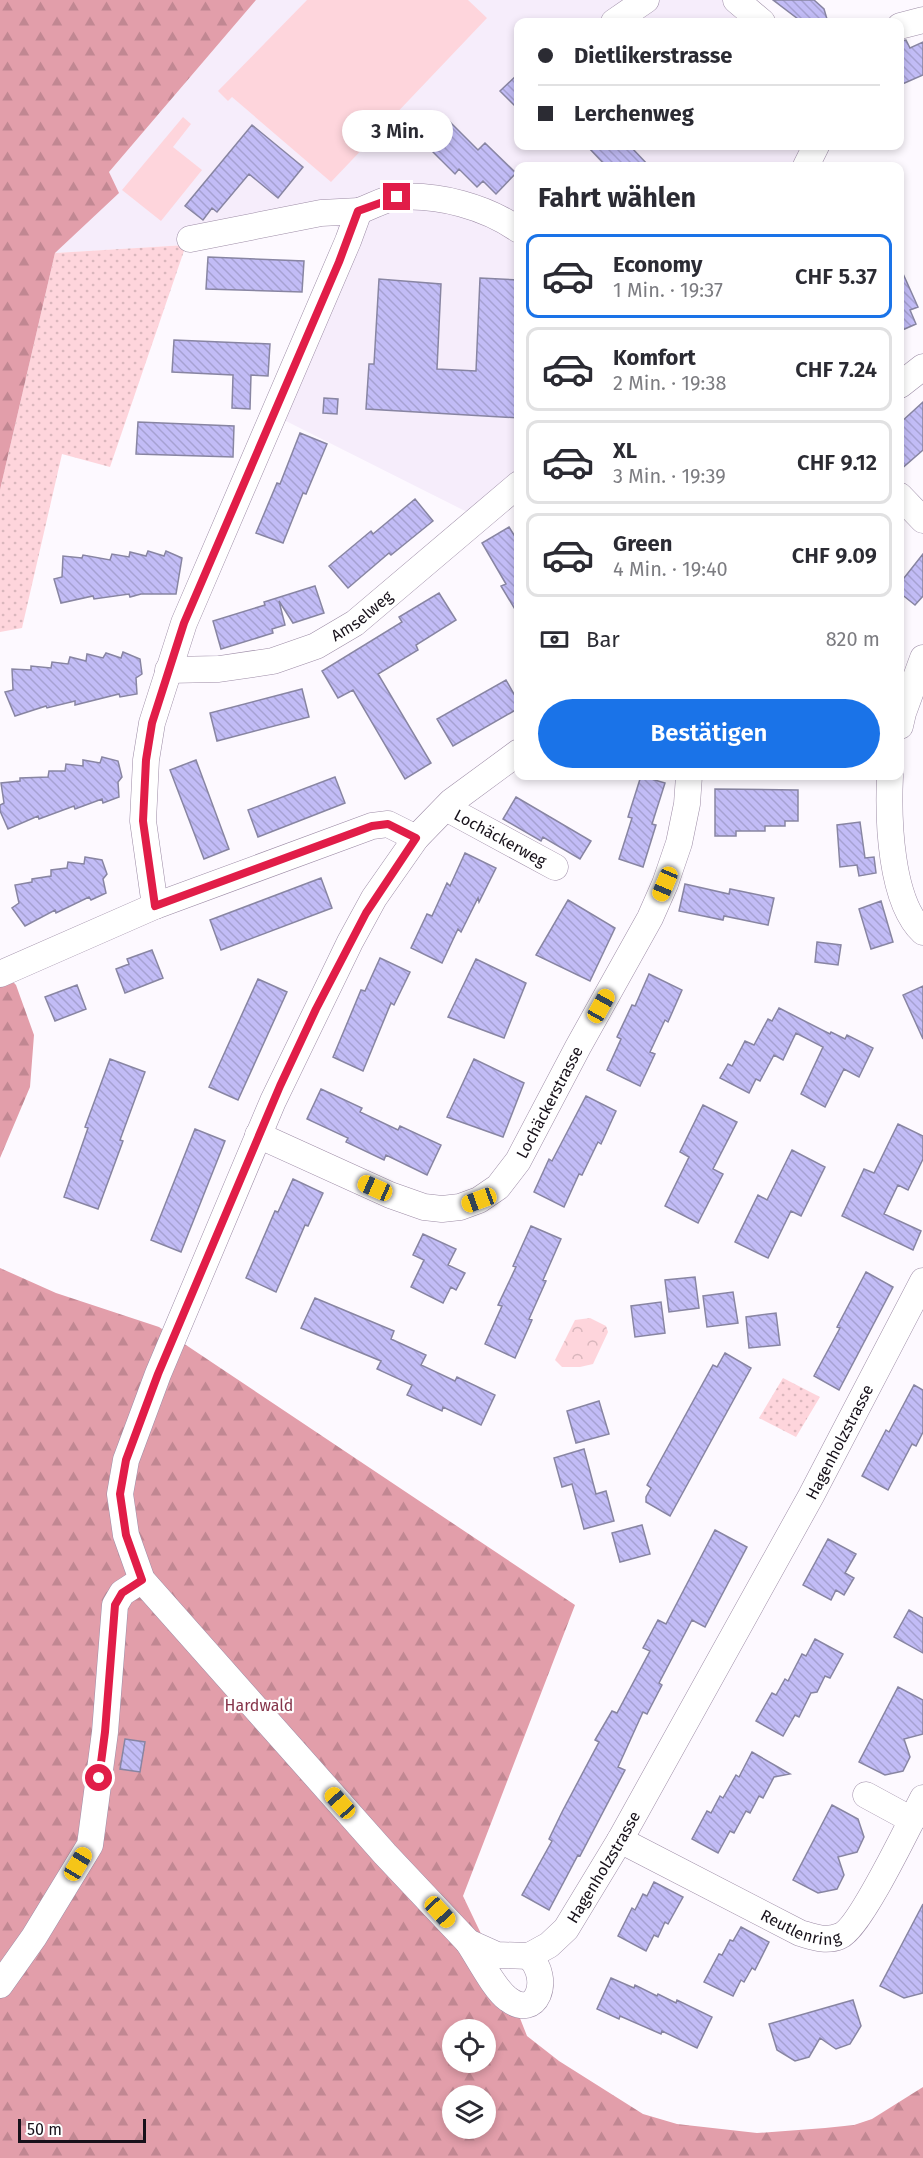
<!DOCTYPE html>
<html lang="de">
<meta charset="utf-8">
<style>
:root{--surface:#fff;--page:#f7f7f7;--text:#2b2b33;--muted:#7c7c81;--line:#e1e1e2;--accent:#1a73e8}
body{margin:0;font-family:"Fira Sans",sans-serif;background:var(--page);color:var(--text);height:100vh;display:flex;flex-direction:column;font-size:22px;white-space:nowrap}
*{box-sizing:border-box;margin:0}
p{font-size:20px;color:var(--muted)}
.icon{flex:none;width:33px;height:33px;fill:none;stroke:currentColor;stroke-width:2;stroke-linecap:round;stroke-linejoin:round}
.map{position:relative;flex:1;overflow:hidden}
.sheet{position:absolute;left:514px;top:162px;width:390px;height:618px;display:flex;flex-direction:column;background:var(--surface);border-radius:12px;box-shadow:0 3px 9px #0003}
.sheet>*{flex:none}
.top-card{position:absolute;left:514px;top:18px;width:390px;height:132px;border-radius:12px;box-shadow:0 3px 9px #0003;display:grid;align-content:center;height:132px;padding:0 24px;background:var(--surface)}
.tools{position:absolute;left:442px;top:2019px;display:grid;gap:12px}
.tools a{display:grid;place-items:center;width:54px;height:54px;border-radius:50%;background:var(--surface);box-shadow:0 3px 9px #0003;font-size:30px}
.scale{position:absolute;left:18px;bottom:15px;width:128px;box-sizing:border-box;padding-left:6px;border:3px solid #17111a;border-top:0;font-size:16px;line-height:21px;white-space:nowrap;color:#17111a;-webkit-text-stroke:4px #fff;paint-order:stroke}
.end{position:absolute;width:27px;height:27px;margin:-14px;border:8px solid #e11d48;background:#fff;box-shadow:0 0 0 3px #fff}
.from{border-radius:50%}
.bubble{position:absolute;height:42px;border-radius:21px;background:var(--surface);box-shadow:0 3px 9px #0003;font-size:20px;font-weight:600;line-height:42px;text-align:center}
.car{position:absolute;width:18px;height:36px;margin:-18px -9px;border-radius:8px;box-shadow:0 0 4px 2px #0007;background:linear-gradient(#f5c518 24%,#345 0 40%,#f5c518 0 76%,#345 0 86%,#f5c518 0)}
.top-card b{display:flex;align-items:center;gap:21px;height:57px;font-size:22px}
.top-card b+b{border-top:2px solid var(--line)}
.top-card i{width:15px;height:15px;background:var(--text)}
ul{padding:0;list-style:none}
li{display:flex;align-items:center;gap:18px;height:84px;margin:0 12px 9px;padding:0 12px;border:3px solid var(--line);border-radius:12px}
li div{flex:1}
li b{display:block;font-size:22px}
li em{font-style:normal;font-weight:600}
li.on{border-color:var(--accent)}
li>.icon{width:54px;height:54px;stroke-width:1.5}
h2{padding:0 24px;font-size:27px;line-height:72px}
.pay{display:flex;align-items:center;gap:15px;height:66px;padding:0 24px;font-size:22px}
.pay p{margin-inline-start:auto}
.cta{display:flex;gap:12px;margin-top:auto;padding:12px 24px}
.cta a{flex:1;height:69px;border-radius:36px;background:var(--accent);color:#fff;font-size:24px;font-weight:600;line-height:69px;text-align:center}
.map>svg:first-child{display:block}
.built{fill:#f6edfb}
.grass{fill:url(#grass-dots)}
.forest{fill:url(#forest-firs);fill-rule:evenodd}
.park{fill:url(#park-crowns)}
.pitch{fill:#fed5dc}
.building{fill:url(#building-back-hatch);stroke:#8885a2;stroke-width:1.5}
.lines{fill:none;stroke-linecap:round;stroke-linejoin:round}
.minor-casing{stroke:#9d8ca6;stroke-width:27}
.minor{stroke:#fff;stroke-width:26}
.route{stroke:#e11d48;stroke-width:8}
.labels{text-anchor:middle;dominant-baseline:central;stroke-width:4.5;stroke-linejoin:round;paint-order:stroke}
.street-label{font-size:16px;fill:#17111a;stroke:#fff}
.park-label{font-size:16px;fill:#853449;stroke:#fff}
</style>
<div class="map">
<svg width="923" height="2158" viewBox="0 0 923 2158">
<defs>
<pattern id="grass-dots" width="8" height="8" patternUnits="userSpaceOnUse" patternTransform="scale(1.5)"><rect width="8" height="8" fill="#fed5dc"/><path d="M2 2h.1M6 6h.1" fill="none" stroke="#d9b6bc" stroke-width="1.8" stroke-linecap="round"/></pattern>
<pattern id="forest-firs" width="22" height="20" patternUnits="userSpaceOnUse" patternTransform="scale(1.5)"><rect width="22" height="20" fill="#e29eaa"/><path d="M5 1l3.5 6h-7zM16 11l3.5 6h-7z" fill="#c18792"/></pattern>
<pattern id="park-crowns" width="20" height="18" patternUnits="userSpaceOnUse" patternTransform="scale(1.5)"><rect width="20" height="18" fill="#fed5dc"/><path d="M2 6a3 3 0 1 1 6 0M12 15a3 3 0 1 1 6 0" fill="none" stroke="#d9b6bc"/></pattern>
<pattern id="building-back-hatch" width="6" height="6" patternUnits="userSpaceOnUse" patternTransform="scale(1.5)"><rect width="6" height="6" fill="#c2bcf6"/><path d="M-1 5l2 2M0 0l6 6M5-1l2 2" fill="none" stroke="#a6a1d2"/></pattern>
</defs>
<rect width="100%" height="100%" fill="#fdf9ff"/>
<path class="built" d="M256 0H748L770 22H519V146H816L806 166H519V484L479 518 274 415 347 241 331 218 186 245 55 253 118 193 109 172Z"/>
<path class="grass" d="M186 245 110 467 62 454 22 628 0 632V490L55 253Z
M783 1378 820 1397 796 1437 759 1418Z"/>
<path class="forest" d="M0 0H256L109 172 119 193 55 253 0 490Z
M0 968 16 985 34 1035 30 1087 0 1158Z
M0 1268 56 1293 159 1327 575 1605 463 1896 514 2003 527 2036 559 2061 643 2114 677 2124 757 2133 825 2128 854 2125 872 2119 923 2087V2158H0ZM453 2030H486V2062H453ZM453 2096H486V2128H453Z"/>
<path class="park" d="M590 1318 606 1326 608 1332 593 1364 580 1367H562L555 1360 575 1320Z"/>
<path class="pitch" d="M307 0H468L487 18 331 182 232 97 228 101 218 91Z
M183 117 191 124 173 147 202 170 161 221 122 190Z"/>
<path class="building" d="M773 0H814L824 9 827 19 802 22Z
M906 40 910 48 923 42V75L900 85V41Z
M519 73V110L500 91Z
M445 117 478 150 485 143 516 173 496 194 483 181 477 187 459 169 455 174 421 140Z
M252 125 303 167 278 198 249 174 217 212 212 208 203 220 185 206Z
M587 146H630L649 166H606Z
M208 257 304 261 302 292 206 289Z
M900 267 918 307 910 310 916 324 900 331Z
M480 278 519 280V418L366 409 369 364H374L379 279 441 284 437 369 476 371Z
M174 340 270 344 268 376 251 375 250 409 232 408 233 375 172 372Z
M324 398 338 399 337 414 323 413Z
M923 402V450L900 470V423Z
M138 422 234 426 233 457 136 454Z
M300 433 327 444 306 494 303 493 283 543 256 533 277 483 280 484Z
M415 499 433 521 391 555 389 553 348 588 329 566 371 531 373 534Z
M509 527 519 543V616L501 586 506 584 482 543Z
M148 551 164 556 166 551 182 558 176 594H141L130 597 129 594 94 599 93 596 61 603 54 579 62 577 63 556 82 558 83 555 110 560 112 554 129 557 130 552 146 556Z
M923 554V596L915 605 900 593V583Z
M315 586 324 613 293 623 279 601 285 625 272 629 273 633 221 649 213 621 265 605 264 602Z
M439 593 456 620 416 645 418 650 378 674 431 763 405 779 353 690 338 698 322 671 402 622 399 617Z
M123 652 140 659 142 674 136 678 137 694 120 697 119 694 75 705V701L47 708 46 706 15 716 5 692 13 690 12 669 31 670V666L51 668 52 662 68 664 70 657 86 661 87 654 103 658 106 653 121 658Z
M506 680 519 703V708L453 746 437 719Z
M302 689 309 717 217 741 210 713Z
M102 757 118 761 122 777 118 782 119 797 103 803 102 799 75 809 74 806 39 819 38 816 8 829 0 811V805L4 803 1 783 20 781V778L48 777 49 771H65L66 764 83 766V760L100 763Z
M196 760 229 849 204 859 170 770Z
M641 776 665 783 652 824 656 825 643 867 619 859 632 818 628 817Z
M335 777 345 803 258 837 248 810Z
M715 789 798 790V821H785V826H765V831H736V836H715Z
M516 797 591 841 580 859 543 837 541 841 503 819Z
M860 822 865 858 874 857 876 873 859 876 857 865 840 867 837 825Z
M465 853 496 868 479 902 478 898 461 932 458 929 442 963 411 948 427 914 432 916 447 883 450 886Z
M85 857 102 860 107 874 103 879 106 893 91 900 89 897 56 913 55 910 25 926 12 908 19 903 15 885 32 882V879L51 876V870L67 868 68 862 84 864Z
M321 878 332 908 221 950 210 920Z
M685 884 729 894 730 889 774 898 768 925 724 916 723 920 679 911Z
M568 900 615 928 590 981 536 955Z
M881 901 893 942 871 949 859 909Z
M817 942 841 945 838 965 815 962Z
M152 950 163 978 125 993 116 969 129 964 127 959Z
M380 958 410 972 394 1005 391 1003 363 1071 333 1057 361 990 365 991Z
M476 959 526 983 504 1038 448 1017Z
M649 974 682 990 668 1022 665 1020 650 1052 655 1054 640 1086 607 1070 621 1039 617 1037 632 1005 635 1006Z
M258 979 287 992 238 1100 209 1087Z
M77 985 86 1009 55 1021 45 997Z
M923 986V1039L903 995Z
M779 1008 830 1034 831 1032 845 1039 847 1035 873 1048 859 1077 844 1069 825 1107 801 1094 823 1047 796 1033 783 1060 774 1055 760 1081 756 1079 749 1093 720 1078 728 1064 732 1066 745 1041 754 1045 768 1019 772 1021Z
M110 1059 145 1072 120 1140 123 1141 98 1209 64 1197 88 1128 85 1127Z
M474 1059 524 1083 503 1137 447 1117Z
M321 1089 362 1108 360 1112 398 1130 400 1126 441 1145 427 1175 386 1155 384 1160 346 1142 348 1138 307 1119Z
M586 1096 616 1111 601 1144 598 1142 582 1175 579 1174 564 1207 534 1192 549 1159 552 1161Z
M703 1105 737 1122 713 1169 723 1174 698 1223 665 1206 689 1157 680 1152Z
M898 1124 923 1136V1159L908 1190 898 1185 884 1214 921 1231 913 1250 842 1216 864 1169 874 1173Z
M195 1129 225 1141 181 1252 151 1240Z
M792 1150 825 1167 801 1216 791 1211 768 1258 735 1242 758 1195 767 1200Z
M293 1179 323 1193 308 1226 305 1225 276 1292 246 1278 275 1211 278 1212Z
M531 1226 561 1239 543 1280 546 1281 529 1319 532 1320 515 1358 485 1344 502 1306 498 1305 516 1267 513 1266Z
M423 1234 456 1249 448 1265 465 1273 456 1290 451 1287 443 1303 411 1287 424 1260 413 1255Z
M866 1272 893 1287 839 1390 814 1376 840 1328 837 1327Z
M695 1277 699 1308 669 1312 665 1280Z
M733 1292 738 1323 707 1327 703 1296Z
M315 1298 394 1331 391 1339 426 1355 421 1365 455 1381 457 1377 495 1395 481 1425 443 1407 442 1411 407 1395 412 1385 377 1369 381 1361 301 1328Z
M661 1302 665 1333 635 1337 631 1306Z
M776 1313 780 1345 749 1348 746 1317Z
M725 1353 751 1368 670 1516 646 1502V1497L651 1488 647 1485 713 1365 717 1367Z
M914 1385 923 1390V1432L916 1446 912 1444 888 1490 862 1476 886 1430 889 1432Z
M599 1401 609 1434 576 1443 567 1411Z
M584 1449 596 1494 606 1491 614 1521 584 1529 572 1484 562 1487 554 1458Z
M642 1525 650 1554 620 1562 612 1533Z
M715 1530 747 1547 705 1627 692 1620 659 1683 662 1685 647 1714 643 1712 618 1767 625 1770 580 1856 578 1855 549 1910 522 1895 552 1841 549 1839 562 1812 599 1742 595 1740 612 1711 617 1713 650 1651 643 1648 658 1620 666 1624Z
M828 1539 856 1554 845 1573 854 1578 844 1595 836 1590 831 1600 803 1585Z
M909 1610 923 1618V1653L894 1637Z
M815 1639 843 1654 830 1678 825 1676 817 1692 811 1693 799 1717 795 1715 783 1736 756 1721 772 1693 776 1695 785 1679 788 1681 802 1654 806 1656Z
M898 1687 923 1700V1734L904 1739 910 1757 903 1771 885 1775 859 1762Z
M125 1739 145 1742 140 1772 120 1769Z
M752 1752 790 1774 774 1777 763 1798 759 1796 750 1813 746 1811 734 1833 730 1831 718 1853 692 1839 707 1811 711 1813 720 1796 723 1798 736 1775 739 1777Z
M832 1805 858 1819 864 1837 857 1852 838 1857 844 1875 837 1889 818 1893 793 1880Z
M654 1882 683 1897 668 1924 665 1922 658 1937 654 1935 646 1951 618 1936 632 1908 635 1910 643 1894 647 1896Z
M923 1904V1993L904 1998 880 1986Z
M741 1927 769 1942 755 1970 752 1968 744 1982 741 1980 733 1996 704 1982 719 1954 722 1955 730 1940 733 1941Z
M611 1978 634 1988 635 1985 657 1996 658 1994 676 2003 677 2000 712 2017 697 2048 662 2031 661 2034 620 2016 619 2019 597 2009Z
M853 2000 861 2026 850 2044 836 2049 820 2038 809 2057 795 2061 777 2050 769 2024Z"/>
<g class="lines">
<g class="minor-casing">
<g id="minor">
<path d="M736 0 762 22"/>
<path d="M614 22 646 0"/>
<path d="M900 26 923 20"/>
<path d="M806 166 816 146"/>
<path d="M190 239 321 213 359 211"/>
<path d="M900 385 923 367"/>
<path d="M900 496 923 520"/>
<path id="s1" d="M168 670 219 669 273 661 316 646 355 623 519 484"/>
<path d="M900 726 903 713 923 658"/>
<path id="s2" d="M519 752 451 802 416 838 374 898 350 942 273 1101 158 1374 126 1460 120 1494 126 1535 142 1580 385 1854 468 1942 497 1955 529 1956 549 1945 566 1929 620 1840 811 1496 923 1281"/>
<path d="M890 776C888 819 890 901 923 932"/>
<path id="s3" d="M446 808 555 867"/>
<path d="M155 906 143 821 146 760 152 723 184 623 348 241 359 211C371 207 386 198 398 197 439 194 486 207 519 230"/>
<path d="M0 974 155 906 372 826 388 824 416 838"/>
<path id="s4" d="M258 1135 390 1195 424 1207 442 1209 460 1207 479 1200 498 1187 518 1161 578 1047 650 918 665 884 679 843 687 804 689 776"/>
<path d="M866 1795 912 1820"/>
<path id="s5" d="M620 1840 800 1933C814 1937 826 1942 840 1936 860 1928 910 1823 923 1798"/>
<path d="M468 1942C478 1957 495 1990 508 1999 537 2021 552 1979 529 1956"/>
<path d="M0 1985 34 1937 90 1845 105 1732 115 1605 122 1593 142 1580"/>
</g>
</g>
<use href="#minor" class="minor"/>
</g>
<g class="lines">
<path class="route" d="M99 1778 105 1732 115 1605 122 1593 142 1580 126 1535 120 1494 126 1460 158 1374 280 1086 316 1009 366 913 416 838 388 824 372 826 155 906 143 821 146 760 152 723 184 623 339 262 358 211 397 197"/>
</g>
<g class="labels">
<g class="street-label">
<text stroke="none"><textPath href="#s1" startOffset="206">Amselweg</textPath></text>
<text stroke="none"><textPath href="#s3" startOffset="62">Lochäckerweg</textPath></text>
<text stroke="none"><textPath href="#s4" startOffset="360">Lochäckerstrasse</textPath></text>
<text stroke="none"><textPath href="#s2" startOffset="2102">Hagenholzstrasse</textPath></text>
<text stroke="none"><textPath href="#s2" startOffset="1616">Hagenholzstrasse</textPath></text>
<text stroke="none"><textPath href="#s5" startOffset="202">Reutlenring</textPath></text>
</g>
<g class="park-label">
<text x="259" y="1705">Hardwald</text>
</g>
</g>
</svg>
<div class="tools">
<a><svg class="icon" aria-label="locate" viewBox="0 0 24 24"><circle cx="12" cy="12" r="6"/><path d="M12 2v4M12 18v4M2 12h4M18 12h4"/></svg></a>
<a><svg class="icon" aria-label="layers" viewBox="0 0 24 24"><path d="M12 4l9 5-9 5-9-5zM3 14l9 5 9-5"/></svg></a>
</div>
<div class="scale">50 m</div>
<i class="end from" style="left:99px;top:1778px"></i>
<i class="end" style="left:397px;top:197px"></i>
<div class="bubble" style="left:342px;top:110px;width:111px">3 Min.</div>
<i class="car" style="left:665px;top:884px;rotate:203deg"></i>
<i class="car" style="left:601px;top:1006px;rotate:29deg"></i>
<i class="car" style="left:375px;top:1188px;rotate:294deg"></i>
<i class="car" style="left:479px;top:1200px;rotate:250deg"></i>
<i class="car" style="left:340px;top:1803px;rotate:318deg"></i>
<i class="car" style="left:78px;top:1864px;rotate:31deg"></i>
<i class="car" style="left:440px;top:1912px;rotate:137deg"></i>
<div class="top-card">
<b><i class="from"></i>Dietlikerstrasse</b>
<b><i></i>Lerchenweg</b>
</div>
<section class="sheet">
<h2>Fahrt wählen</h2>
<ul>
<li class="on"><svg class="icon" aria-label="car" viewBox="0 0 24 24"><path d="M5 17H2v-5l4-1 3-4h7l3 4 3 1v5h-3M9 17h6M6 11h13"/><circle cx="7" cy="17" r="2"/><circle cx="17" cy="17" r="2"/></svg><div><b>Economy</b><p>1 Min. · 19:37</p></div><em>CHF 5.37</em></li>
<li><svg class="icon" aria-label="car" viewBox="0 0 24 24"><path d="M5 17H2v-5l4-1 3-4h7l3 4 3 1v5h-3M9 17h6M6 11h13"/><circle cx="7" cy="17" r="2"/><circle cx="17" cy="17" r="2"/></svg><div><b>Komfort</b><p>2 Min. · 19:38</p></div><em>CHF 7.24</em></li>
<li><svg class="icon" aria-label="car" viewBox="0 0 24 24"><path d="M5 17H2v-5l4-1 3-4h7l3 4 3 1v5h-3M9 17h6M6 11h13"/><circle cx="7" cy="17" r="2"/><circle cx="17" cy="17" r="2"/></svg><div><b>XL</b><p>3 Min. · 19:39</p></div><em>CHF 9.12</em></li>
<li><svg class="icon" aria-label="car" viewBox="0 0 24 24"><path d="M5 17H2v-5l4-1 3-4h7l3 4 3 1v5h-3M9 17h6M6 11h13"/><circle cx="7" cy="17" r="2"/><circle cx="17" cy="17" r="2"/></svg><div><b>Green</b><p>4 Min. · 19:40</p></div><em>CHF 9.09</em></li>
</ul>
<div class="pay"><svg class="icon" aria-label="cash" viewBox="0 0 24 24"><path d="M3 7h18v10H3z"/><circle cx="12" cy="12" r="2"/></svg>Bar<p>820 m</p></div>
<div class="cta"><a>Bestätigen</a></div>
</section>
</div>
